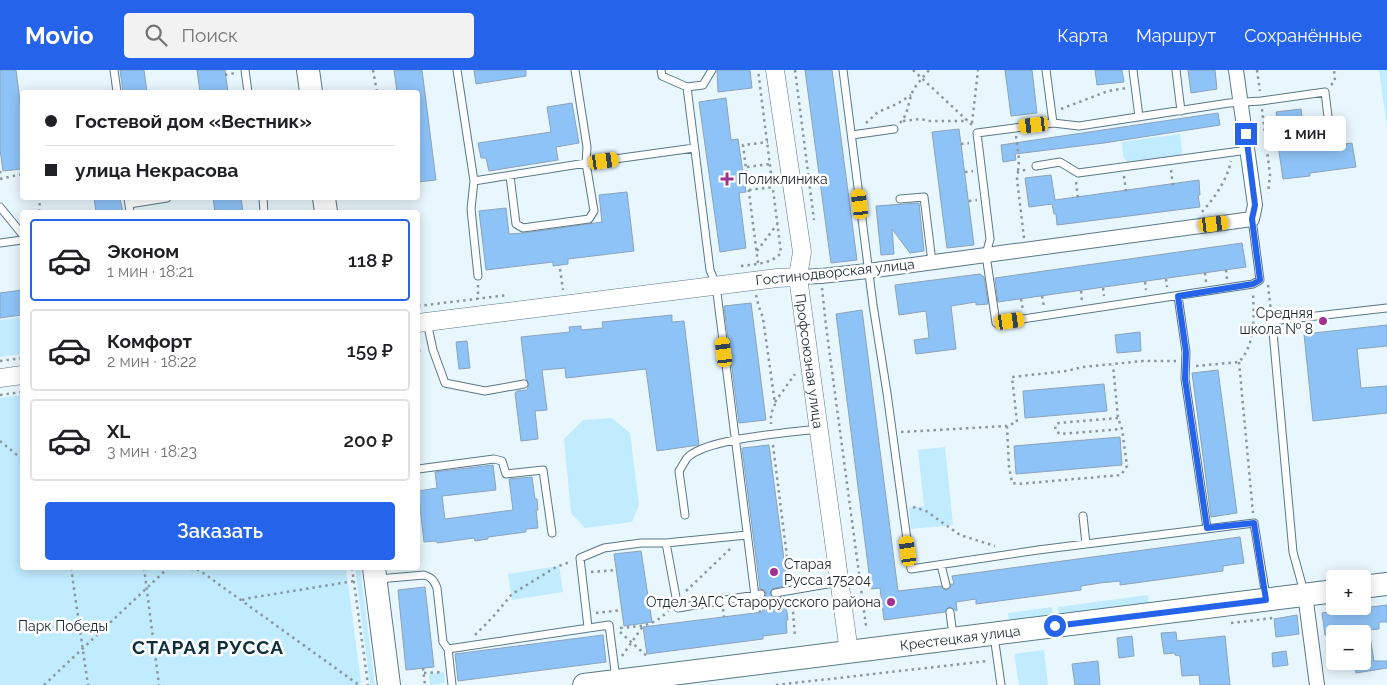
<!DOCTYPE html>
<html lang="ru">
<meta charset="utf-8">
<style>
:root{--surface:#fff;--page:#f2f2f2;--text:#202124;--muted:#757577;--line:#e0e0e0;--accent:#2563eb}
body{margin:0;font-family:Raleway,sans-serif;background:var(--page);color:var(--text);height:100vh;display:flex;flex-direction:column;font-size:19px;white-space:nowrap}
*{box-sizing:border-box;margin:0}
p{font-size:16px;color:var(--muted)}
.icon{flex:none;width:28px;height:28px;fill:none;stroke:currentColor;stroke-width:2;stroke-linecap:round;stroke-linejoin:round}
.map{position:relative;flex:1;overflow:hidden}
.sheet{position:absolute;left:20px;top:140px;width:400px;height:360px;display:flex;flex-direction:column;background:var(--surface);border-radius:5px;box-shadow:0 2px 12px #0003}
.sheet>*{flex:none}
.hud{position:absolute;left:20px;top:20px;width:400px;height:110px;border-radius:5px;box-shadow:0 2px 12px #0003;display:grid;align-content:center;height:110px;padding:0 25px;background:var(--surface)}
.fabs{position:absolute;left:1326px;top:500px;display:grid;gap:10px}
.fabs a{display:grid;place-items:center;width:45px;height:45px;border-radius:5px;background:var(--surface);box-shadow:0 2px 12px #0003;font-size:25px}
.end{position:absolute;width:22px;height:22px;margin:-11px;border:6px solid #2563eb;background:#fff;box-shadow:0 0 0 2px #fff}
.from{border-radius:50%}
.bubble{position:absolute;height:35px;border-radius:5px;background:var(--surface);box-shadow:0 2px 12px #0003;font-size:16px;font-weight:600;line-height:35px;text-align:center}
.car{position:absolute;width:15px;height:30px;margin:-15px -8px;border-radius:6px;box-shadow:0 0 4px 1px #0007;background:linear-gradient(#f5c518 24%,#345 0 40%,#f5c518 0 76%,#345 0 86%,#f5c518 0)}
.hud b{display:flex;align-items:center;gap:18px;height:48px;font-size:19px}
.hud b+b{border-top:1px solid var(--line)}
.hud i{width:12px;height:12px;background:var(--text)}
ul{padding:9px 0 0;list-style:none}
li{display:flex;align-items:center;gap:15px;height:82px;margin:0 10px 8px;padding:0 15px;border:2px solid var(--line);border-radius:5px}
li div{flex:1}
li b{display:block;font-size:19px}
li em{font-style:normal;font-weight:600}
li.on{border-color:var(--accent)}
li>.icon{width:45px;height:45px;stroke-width:1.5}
.cta{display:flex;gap:10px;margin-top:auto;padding:10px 25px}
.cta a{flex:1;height:58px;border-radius:5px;background:var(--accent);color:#fff;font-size:20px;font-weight:600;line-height:58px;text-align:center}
header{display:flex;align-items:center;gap:30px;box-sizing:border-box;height:70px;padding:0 25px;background:var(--accent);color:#fff}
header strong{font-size:24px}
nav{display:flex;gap:28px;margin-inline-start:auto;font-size:18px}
.search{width:350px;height:45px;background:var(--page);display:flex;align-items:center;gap:12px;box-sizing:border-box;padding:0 18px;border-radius:5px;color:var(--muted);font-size:19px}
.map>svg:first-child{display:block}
.green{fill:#c1ebfe}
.building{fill:#8ec3f7;stroke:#8ba3ba}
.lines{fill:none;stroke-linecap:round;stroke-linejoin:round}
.service-casing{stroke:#587887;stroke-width:9}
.minor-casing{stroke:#587887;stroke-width:16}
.tertiary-casing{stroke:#587887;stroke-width:19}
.primary-casing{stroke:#587887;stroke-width:24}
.path{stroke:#8a989e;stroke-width:2.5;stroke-dasharray:2.5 4;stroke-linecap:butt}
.service{stroke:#fff;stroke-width:7}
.minor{stroke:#fff;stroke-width:14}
.tertiary{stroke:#fff;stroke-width:18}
.primary{stroke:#fff;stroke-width:22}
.route{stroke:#2563eb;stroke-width:6}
.poi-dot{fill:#a13291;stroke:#fff;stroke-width:2}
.labels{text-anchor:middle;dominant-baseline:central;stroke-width:5;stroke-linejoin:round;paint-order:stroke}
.poi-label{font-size:14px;fill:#1d2b31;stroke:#fff;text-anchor:start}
.street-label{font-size:14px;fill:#1d2b31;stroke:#fff}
.park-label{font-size:14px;fill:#192c34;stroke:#fff}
.district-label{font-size:19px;font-weight:bold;letter-spacing:1px;fill:#0e2f3b;stroke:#fff}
</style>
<header>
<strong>Movio</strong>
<div class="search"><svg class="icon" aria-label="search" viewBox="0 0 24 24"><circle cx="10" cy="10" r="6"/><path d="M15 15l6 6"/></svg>Поиск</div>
<nav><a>Карта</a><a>Маршрут</a><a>Сохранённые</a></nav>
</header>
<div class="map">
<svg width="1387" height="615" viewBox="0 0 1387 615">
<rect width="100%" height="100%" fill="#e8f7fd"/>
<path class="green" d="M1379 0H1387V57Z
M1180 64 1182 82 1179 86 1127 92 1123 86 1122 72Z
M22 247V284L0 287V250Z
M22 325V498H346L361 612 359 615H0V328Z
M612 348 630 363 639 435 632 452 585 458 571 443 564 369 583 350Z
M945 377 953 455 911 459 909 438 924 436 918 380Z
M559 496 563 522 512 530 508 504Z
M355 498H360L375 615H370Z
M1148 525 1149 533 1059 545 1058 537Z
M1052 537 1053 545 1009 550 1008 543Z
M1044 580 1048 615H1019L1014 584Z
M444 602 445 613 430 615 429 604Z"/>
<path class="building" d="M0 0H16L22 47V99L3 101 0 79Z
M120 0H144L147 22H123Z
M197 0H225L228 22H200Z
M394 0H422L436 110 418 112V22H397Z
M474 0H526V6L476 14Z
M717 0H750L752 18 718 22Z
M805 0H832L857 190 831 193Z
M1005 0H1032L1037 43 1011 46Z
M1095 0H1122L1124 12 1097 15Z
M1188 0H1215L1217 19 1191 23Z
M726 28 731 70 738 69 742 96 746 122 739 123 746 178 720 182 699 32Z
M572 33 579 73 556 77 558 90 489 101 486 88H481L478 73 551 62 547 37Z
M1301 39 1306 79 1352 73 1356 97 1310 103V106L1283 109 1278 75H1281L1276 42Z
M1218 43 1220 55 1104 73 1015 84 1016 90 1003 92 1001 75Z
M959 59 974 175 947 178 932 62Z
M1051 105 1055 130 1199 110 1200 125H1198L1200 137 1057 155 1056 144H1054L1052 134 1029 137 1025 108Z
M627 122 634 181 568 189V194L561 195 553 196V192L486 200 479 141 506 138 509 164 524 163 602 152 599 125Z
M94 128H120L123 142H96Z
M213 128H241L243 142H215Z
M919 133 924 181 910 183 892 159 894 184 881 185 876 136Z
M1242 173 1246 197 998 232 995 208Z
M980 204 984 207 988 234 976 235V232L951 236 956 279 916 284 914 270 929 268 926 241 899 245 895 215Z
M22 220V245L0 248V223Z
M751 233 766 350 739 353 724 236Z
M862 240 898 521 941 516 943 519 947 520 950 518 951 514H954L952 506 1240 467 1244 493 1223 496V501L1120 515V511L1100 513 1081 516V520L976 534V529L956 532 957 541 949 537 945 542 884 550 880 518 871 519 836 244Z
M672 245V252L684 251 699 375 657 381 646 299 566 308 565 298 542 300 547 340 535 341 538 369 521 371 515 323 517 321 527 320 529 314 526 309 521 267 570 262 569 257 581 256V260L603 258 602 252Z
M1387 255V276L1357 279 1361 318 1387 316V343L1313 351 1304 264Z
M1140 262 1141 281 1117 283 1115 265Z
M467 271 470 298 459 299 456 272Z
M1218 300 1237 443 1211 447 1192 303Z
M1104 314 1107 341 1025 348 1023 321Z
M1120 367 1122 395 1016 404 1014 376Z
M769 375 787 512 783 513 784 516 772 519 770 523 774 528 785 527 788 550H786L787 563 763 566V569L647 584 643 557 763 542 761 529 765 528 766 524 765 520 760 519 742 378Z
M493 395 496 420 442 426 445 449 513 440 509 409 532 407 535 429H537L538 440H536L538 458 526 459V462L488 467V469L475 471 474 468 437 473 436 471 424 472 418 421 437 418 435 402Z
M641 481 652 552 624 556 614 484Z
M425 517 434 597 406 600 398 520Z
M1387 535V552H1379V559L1369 560 1374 591H1387V598L1356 603 1354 591H1362V564H1345V562L1325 565 1322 543Z
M1297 545 1299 564 1276 567 1274 549Z
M1176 562 1177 571 1225 566 1230 615H1200L1199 605 1182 606 1180 586 1175 585V583L1164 584 1161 563Z
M603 565 606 592 458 611 455 584Z
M1132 566 1134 586 1119 588 1117 568Z
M1286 581 1288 595 1273 597 1272 583Z
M1098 591 1100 615H1075L1072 594Z"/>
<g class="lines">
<g class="service-casing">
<path id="service" d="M114 0 117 22
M245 0 248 22
M457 0 474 111 471 139 478 206
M661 0 662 6 687 17 703 15 712 0
M843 0 873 235 887 323 911 499 1038 480 1254 453 1266 526
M1046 0 1053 53
M1133 0 1139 47
M1176 0 1181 41
M687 17 710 200 716 215 755 526
M852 65 894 59
M1036 96 1060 92 1078 103 1248 80
M510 106 516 154 523 158 589 149 594 141 586 93 587 77 575 0
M474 111 586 93 694 78
M128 128 130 142
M263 128 264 142
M900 129 924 127 932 192
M129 134 167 128
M0 137 22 164
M1252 149 1260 210 1253 214 996 253 986 185 990 169 977 63 1053 53 1079 56 1229 33 1261 31 1325 22 1329 55
M0 173 22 170
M1178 226 1186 282 1185 309 1207 458
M427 252 433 280 445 313 485 321 524 314
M418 399 494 389 502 391 506 404 543 400 552 463
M685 445 679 401C682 397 684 392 687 388 706 368 789 363 818 359
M1083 446 1086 474
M666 473 678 538 761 524
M941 495 946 515
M378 509 424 505C431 507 434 510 437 518L443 572 448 579 452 615
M1304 522 1293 482 1272 251 1387 238
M775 523 839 512
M950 542 953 566
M588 557 580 488 604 478 641 473H666L747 465
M994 566 1001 615
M448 579 609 555 616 609"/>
</g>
<g class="minor-casing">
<path id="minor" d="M798 207 821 206 868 201 1252 149 1255 135 1236 0
M1305 524 1317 615"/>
</g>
<g class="tertiary-casing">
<g id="tertiary">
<path id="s1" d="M775 0 802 182 798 207 849 582"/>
<path d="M418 253 777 208 798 207"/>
<path d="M0 308 22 305"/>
</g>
</g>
<g class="primary-casing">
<g id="primary">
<path d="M308 0 311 22"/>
<path d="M324 128 326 142"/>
<path d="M374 498 389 615"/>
<path d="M1362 517 1387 514"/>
<path id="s2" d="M584 615 1335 521"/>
</g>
</g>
<path class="path" d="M373 0 377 22
M795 0 814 150
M913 0 972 55
M1257 0 1260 21
M225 5 236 3
M1331 15 1335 11 1334 0
M1061 39 1108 21 1127 18
M1262 39 1270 105 1268 123
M903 51 921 49 928 51H968
M866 53 878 42 897 34 911 25
M900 53C908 45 908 33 912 23 916 14 923 8 929 0
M972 53 978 0
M1016 66 1019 89 1018 102
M961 74 969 73
M747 97 770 94
M1171 100 1173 116
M0 101 1 109
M965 102 973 101
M1124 106 1126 122
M0 109 22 104
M1076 112 1078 128
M749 120 773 117
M969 131 977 130
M39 142 40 128
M1202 142C1215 127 1227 110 1231 91
M1024 168 1017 109 1018 102 1028 99
M757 181 778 153
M758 193 743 75 768 72
M741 196C756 194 771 194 781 183L758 0
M560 199 563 220
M1226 200 1227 209
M1205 203 1206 212
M1166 209 1167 217
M1145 212 1146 220
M478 215V229
M1268 215 1271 242
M822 218 826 256 866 556
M1103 218 1104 226
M1081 221 1082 232
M756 225 759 237 763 248 775 334 771 344V354
M1042 226 1044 237
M1021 229 1023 240
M418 236 508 225
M418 281H424
M0 291 22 288
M1239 292 1253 443
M1196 296 1239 292C1256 273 1254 247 1253 223
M0 325 22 322
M775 332 795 304
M1118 348 1059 353 1056 354 1055 360 1060 364 1122 359
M1007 356 1009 397 1012 413 1018 414 1121 405 1127 396 1122 359 1118 348 1113 295
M901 362 1007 356 1017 352 1012 307 1067 301 1083 297 1143 291H1176
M0 371 22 389
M773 375 790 511
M913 437 926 441 960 465 995 476
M71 498 88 615
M144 498 159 615
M184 498 199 500 359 615
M352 498 368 615
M591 502 617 500
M686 521 732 477
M792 529 795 567
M242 530 250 528 354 511
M759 534 760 542
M723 539 724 547
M596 543 622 540
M1231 553 1273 548
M620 558C641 556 653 557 669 540
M620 562 649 588
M475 565 492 548 512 524 556 497 570 492
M622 586 643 556
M423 598 425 615
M424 603 442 602
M44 615 168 498
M776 615 988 591"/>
<use href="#service" class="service"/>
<use href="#minor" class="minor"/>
<use href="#tertiary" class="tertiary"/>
<use href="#primary" class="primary"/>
</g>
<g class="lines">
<path class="route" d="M1055 556 1266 530 1254 453 1207 458 1185 309 1186 282 1178 226 1253 214 1260 210 1252 149 1255 135 1246 64"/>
</g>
<g class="poi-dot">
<path d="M724.5 101.5h5v5h5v5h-5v5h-5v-5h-5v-5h5z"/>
<circle cx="1323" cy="251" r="5"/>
<circle cx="774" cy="502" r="5"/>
<circle cx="891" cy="532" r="5"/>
</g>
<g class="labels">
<g class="poi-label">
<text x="738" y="109">Поликлиника</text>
<text x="1313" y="243" text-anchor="end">Средняя<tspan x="1313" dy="16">школа № 8</tspan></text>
<text x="784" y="494">Старая<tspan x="784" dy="16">Русса 175204</tspan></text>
<text x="881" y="532" text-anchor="end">Отдел ЗАГС Старорусского района</text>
</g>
<g class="street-label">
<text transform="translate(835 202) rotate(-6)">Гостинодворская улица</text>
<text stroke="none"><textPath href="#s1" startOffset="294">Профсоюзная улица</textPath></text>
<text stroke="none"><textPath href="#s2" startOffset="379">Крестецкая улица</textPath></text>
</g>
<g class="park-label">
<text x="63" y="556">Парк Победы</text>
</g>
<g class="district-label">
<text x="208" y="577">СТАРАЯ РУССА</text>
</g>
</g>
</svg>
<div class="fabs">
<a>+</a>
<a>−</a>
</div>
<i class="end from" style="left:1055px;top:556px"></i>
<i class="end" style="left:1246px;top:64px"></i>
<div class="bubble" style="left:1264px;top:46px;width:82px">1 мин</div>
<i class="car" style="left:1034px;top:55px;rotate:263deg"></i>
<i class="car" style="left:604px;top:91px;rotate:82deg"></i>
<i class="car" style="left:860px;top:134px;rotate:353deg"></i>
<i class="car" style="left:1214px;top:154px;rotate:83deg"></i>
<i class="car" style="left:1010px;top:251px;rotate:82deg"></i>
<i class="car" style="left:724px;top:282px;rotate:353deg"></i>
<i class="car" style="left:908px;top:481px;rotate:352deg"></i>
<div class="hud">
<b><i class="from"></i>Гостевой дом «Вестник»</b>
<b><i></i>улица Некрасова</b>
</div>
<section class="sheet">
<ul>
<li class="on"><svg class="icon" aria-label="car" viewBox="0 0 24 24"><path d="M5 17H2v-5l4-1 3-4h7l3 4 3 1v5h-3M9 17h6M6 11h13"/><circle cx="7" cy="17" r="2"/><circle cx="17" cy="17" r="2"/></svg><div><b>Эконом</b><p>1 мин · 18:21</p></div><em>118 ₽</em></li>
<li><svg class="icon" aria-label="car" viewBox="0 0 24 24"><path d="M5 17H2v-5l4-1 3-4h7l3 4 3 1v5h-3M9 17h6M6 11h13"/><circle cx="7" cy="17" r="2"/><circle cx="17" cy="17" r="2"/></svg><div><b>Комфорт</b><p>2 мин · 18:22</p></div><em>159 ₽</em></li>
<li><svg class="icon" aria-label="car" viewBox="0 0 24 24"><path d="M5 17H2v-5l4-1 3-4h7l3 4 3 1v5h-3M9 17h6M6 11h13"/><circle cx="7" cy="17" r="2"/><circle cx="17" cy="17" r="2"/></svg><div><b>XL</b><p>3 мин · 18:23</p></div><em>200 ₽</em></li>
</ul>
<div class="cta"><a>Заказать</a></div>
</section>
</div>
